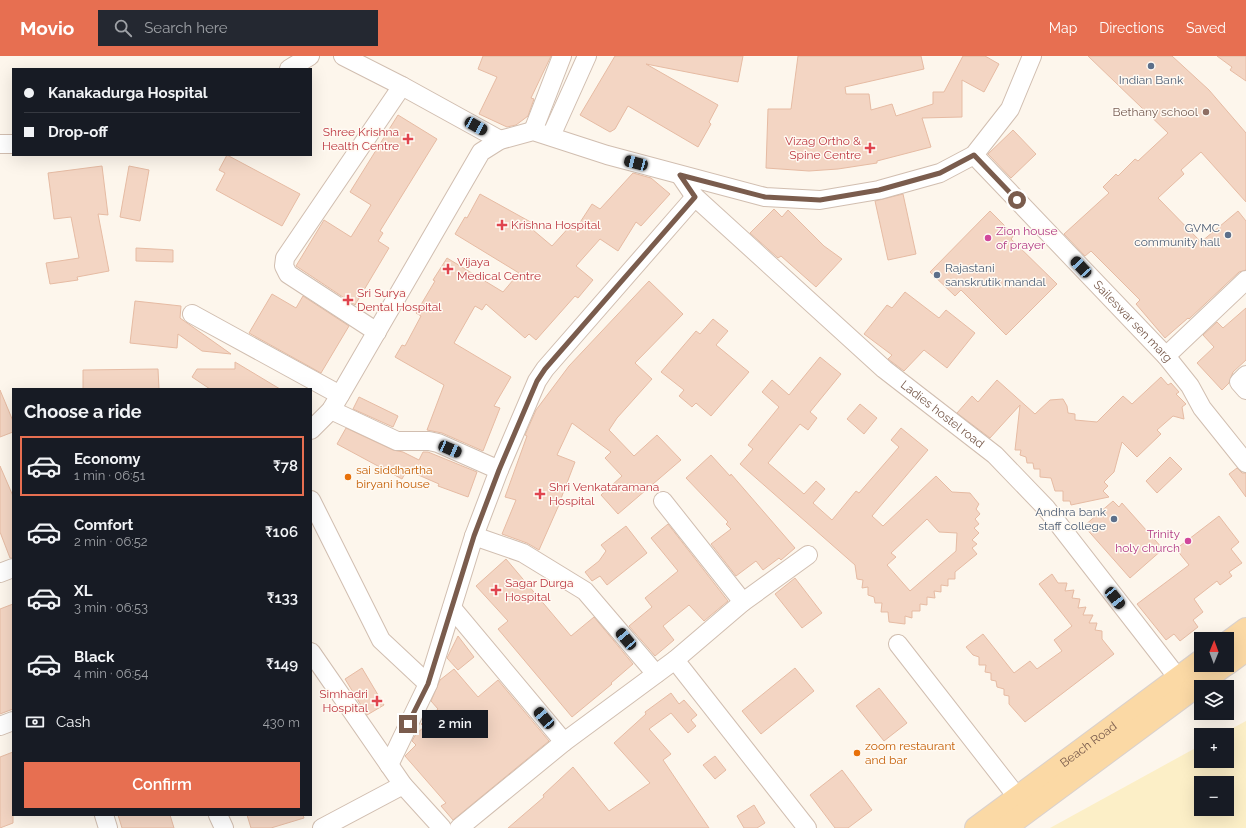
<!DOCTYPE html>
<meta charset="utf-8">
<style>
:root{--surface:#171b24;--page:#242831;--text:#f1f3f6;--muted:#9ea1a6;--line:#363941;--accent:#e76f51}
body{margin:0;font-family:Raleway,sans-serif;background:var(--page);color:var(--text);height:100vh;display:flex;flex-direction:column;font-size:15px;white-space:nowrap}
*{box-sizing:border-box;margin:0}
p{font-size:13px;color:var(--muted)}
.icon{flex:none;width:22px;height:22px;fill:none;stroke:currentColor;stroke-width:2;stroke-linecap:round;stroke-linejoin:round}
.map{position:relative;flex:1;overflow:hidden}
.details{position:absolute;left:12px;top:332px;width:300px;height:428px;display:flex;flex-direction:column;background:var(--surface);border-radius:0px;box-shadow:0 4px 16px #0002}
.details>*{flex:none}
.hud{position:absolute;left:12px;top:12px;width:300px;height:88px;border-radius:0px;box-shadow:0 4px 16px #0002;display:grid;align-content:center;height:88px;padding:0 12px;background:var(--surface)}
.needle{width:26px;rotate:1deg}
.controls{position:absolute;left:1194px;top:576px;display:grid;gap:8px}
.controls a{display:grid;place-items:center;width:40px;height:40px;border-radius:0px;background:var(--surface);box-shadow:0 4px 16px #0002;font-size:20px}
.end{position:absolute;width:18px;height:18px;margin:-9px;border:5px solid #7a5c4d;background:#fff;box-shadow:0 0 0 2px #fff}
.from{border-radius:50%}
.bubble{position:absolute;height:28px;border-radius:0px;background:var(--surface);box-shadow:0 4px 16px #0002;font-size:13px;font-weight:600;line-height:28px;text-align:center}
.car{position:absolute;width:12px;height:24px;margin:-12px -6px;border-radius:5px;box-shadow:0 0 3px 1px #0007;background:linear-gradient(#222 24%,#8ab4d8 0 40%,#222 0 76%,#8ab4d8 0 86%,#222 0)}
.hud b{display:flex;align-items:center;gap:14px;height:38px;font-size:15px}
.hud b+b{border-top:1px solid var(--line)}
.hud i{width:10px;height:10px;background:var(--text)}
ul{padding:0;list-style:none}
li{display:flex;align-items:center;gap:12px;height:60px;margin:0 8px 6px;padding:0 4px;border:2px solid transparent;border-radius:0px}
li div{flex:1}
li b{display:block;font-size:15px}
li em{font-style:normal;font-weight:600}
li.current{border-color:var(--accent)}
li>.icon{width:36px;height:36px;stroke-width:1.5}
h2{padding:0 12px;font-size:18px;line-height:48px}
.pay{display:flex;align-items:center;gap:10px;height:44px;padding:0 12px;font-size:15px}
.pay p{margin-inline-start:auto}
.button{display:flex;gap:8px;margin-top:auto;padding:8px 12px}
.button a{flex:1;height:46px;border-radius:0px;background:var(--accent);color:#fff;font-size:16px;font-weight:600;line-height:46px;text-align:center}
header{display:flex;align-items:center;gap:24px;box-sizing:border-box;height:56px;padding:0 20px;background:var(--accent);color:#fff}
header strong{font-size:19px}
nav{display:flex;gap:22px;margin-inline-start:auto;font-size:14px}
.search{width:280px;height:36px;background:var(--page);display:flex;align-items:center;gap:10px;box-sizing:border-box;padding:0 14px;border-radius:0px;color:var(--muted);font-size:15px}
.map>svg:first-child{display:block}
.sand{fill:#fcefc7;fill-rule:evenodd}
.building{fill:#f3d5c3;stroke:#e6bba3;fill-rule:evenodd}
.lines{fill:none;stroke-linecap:round;stroke-linejoin:round}
.minor-casing{stroke:#d1beb0;stroke-width:20}
.major-casing{stroke:#dad1cd;stroke-width:24}
.minor{stroke:#fff;stroke-width:18}
.major{stroke:#fbd9a5;stroke-width:22}
.route{stroke:#7a5c4d;stroke-width:5}
.service-dot{fill:#5c6f8a;stroke:#fffaf3;stroke-width:1.5}
.education-dot{fill:#8d6e63;stroke:#fffaf3;stroke-width:1.5}
.health-dot{fill:#e0444e;stroke:#fffaf3;stroke-width:1.5}
.hotel-dot{fill:#d1479c;stroke:#fffaf3;stroke-width:1.5}
.food-dot{fill:#e8710a;stroke:#fffaf3;stroke-width:1.5}
.labels{text-anchor:middle;dominant-baseline:central;stroke-width:3;stroke-linejoin:round;paint-order:stroke}
.service-label{font-size:12px;fill:#4e5e75;stroke:#fffaf3;text-anchor:end}
.education-label{font-size:12px;fill:#785e54;stroke:#fffaf3;text-anchor:end}
.health-label{font-size:12px;fill:#be3a42;stroke:#fffaf3;text-anchor:start}
.hotel-label{font-size:12px;fill:#b23c85;stroke:#fffaf3;text-anchor:start}
.street-label{font-size:12px;fill:#7a5c4d;stroke:#fffaf3}
.food-label{font-size:12px;fill:#c56008;stroke:#fffaf3;text-anchor:start}
</style>
<header>
<strong>Movio</strong>
<div class="search"><svg class="icon" aria-label="search" viewBox="0 0 24 24"><circle cx="10" cy="10" r="6"/><path d="M15 15l6 6"/></svg>Search here</div>
<nav><a>Map</a><a>Directions</a><a>Saved</a></nav>
</header>
<div class="map">
<svg width="1246" height="772" viewBox="0 0 1246 772">
<rect width="100%" height="100%" fill="#fdf6ec"/>
<path class="sand" d="M1246 665V772H1050L1201 689V705H1227V679H1220ZM1201 727H1227V753H1201Z"/>
<path class="building" d="M483 0H551L531 42 534 43 528 60 516 69 507 71 479 58 497 21 478 13Z
M615 0H743L738 26 646 8 718 49 709 66 711 68 698 91 628 50 615 73 610 76 580 59Z
M798 0H921L924 13 845 31 846 38H869L871 54 892 48 896 60 933 48V36H944L963 0H985L999 8 984 36 962 24V61L922 62 931 91 877 105V107L838 113 809 115 766 112 768 53H791Z
M1088 0H1172L1209 34 1246 77V146L1201 96 1181 114 1184 118 1158 142 1201 186 1238 155 1246 165V214L1239 216 1189 263 1188 262 1165 282 1136 248 1140 244 1091 195 1085 200 1064 178 1109 137 1103 131 1116 118 1118 120 1135 103 1138 105 1168 77Z
M1217 0H1246V25L1230 14 1232 11Z
M398 59 437 83 380 175 383 177 378 185 389 192 355 249 296 210 324 164 351 181 371 149 350 136Z
M1013 74 1036 98 1011 122 988 98Z
M227 99 300 138 282 170 216 134 225 117 219 114Z
M102 110 108 159 98 158 109 215 77 221 78 224 50 228 46 207 79 202 71 161 54 163 48 117Z
M129 110 149 114 140 165 120 161Z
M633 117 651 122 670 138 641 170 636 166 618 195 600 183 576 210 593 224 578 242 575 240 536 284 529 278 525 282 486 248 482 254 475 250 454 287 511 321 494 350 500 352 483 395 442 377 427 374 444 329 395 301 402 289 405 290 421 260 416 257 435 225 433 224 447 202 503 236 519 217 455 178 465 161 467 162 480 138 536 169 533 174 552 190 572 168 577 171 592 148 600 153Z
M903 138 916 198 888 204 875 145Z
M774 153 782 161 788 154 824 190 842 203 816 231 781 200 778 202 750 177Z
M990 155 1014 179 1011 183 1057 228 1006 279 961 234 955 240 930 216Z
M136 192 173 194V206L136 205Z
M649 225 683 258 635 307 652 323 617 362 609 374 634 400 657 379 681 404 618 458 601 439 622 420 605 402 611 396 572 367 557 399 575 406 560 445 562 442 539 494 527 487 502 478 516 444 505 441 527 380 525 379 536 354 569 310Z
M905 236 939 262 946 254 975 277 947 312 924 294 904 315 888 303 892 299 864 278 887 249 892 252Z
M272 238 296 252 303 240 349 270 321 317 249 277Z
M135 245 181 250 180 262 231 298 202 295 178 278 177 292 130 287Z
M1246 252V304L1233 316 1229 327 1222 334 1197 307 1214 291 1203 279 1217 266 1223 272Z
M713 263 728 275 716 289 749 316 711 360 696 347 692 351 679 340 684 334 661 316 696 275 700 278Z
M820 301 841 318 810 356 817 362 808 374 800 368 768 407 804 438 816 425 825 433 813 447 832 464 856 435 859 437 899 391 891 384 901 372 928 394 872 460 883 470 936 420 952 436 970 437 979 448 976 453 980 458 975 463 979 468 974 472 979 477 972 484 977 488 972 492 977 498 955 516V523H948V530L941 529V536L934 535 935 542 927 541V549L920 548V555H912V562L905 560V568L889 566 888 556H881L882 547H875L874 541 868 539V531L862 532 863 524 857 523 855 509 740 408 753 393 748 389 779 351 762 336 772 324 789 339ZM927 463 939 476 957 477 956 495 910 535 887 509 896 501 891 497Z
M235 306 280 333H210L192 321 197 313H235Z
M158 313 159 333H83V314Z
M1161 321 1168 329 1171 327 1179 336 1176 338 1186 348 1182 351 1184 363 1173 360 1157 374 1161 378 1137 401 1122 386 1114 416 1104 426 1108 430 1103 435 1109 441 1071 449 1070 445H1063V435H1055L1051 422 1040 421V413H1034L1033 407H1027L1026 401 1020 399 1021 394H1015L1020 349 990 382 957 357 972 340 978 346 997 324 1035 358 1050 344 1063 343 1067 350 1068 357 1075 358V364L1097 366 1123 340 1132 348Z
M0 334 13 365V376L0 381Z
M359 341 398 360 393 371 353 353Z
M860 348 877 362 864 378 847 363Z
M346 372 393 394 403 396 419 404 423 396H428L477 416 468 441 438 430 439 428 407 414 402 423 337 388Z
M711 399 730 420 731 418 795 492 781 504 779 502 763 514 756 505 736 520 711 488 731 473 726 468 728 466 686 422Z
M1170 401 1182 413 1157 437 1146 425Z
M0 410 13 440V502H10L0 476Z
M1237 412 1242 417H1246V441L1229 418Z
M1113 445 1119 451 1122 447 1163 493 1130 522 1084 470Z
M1219 460 1239 486 1231 493 1242 507 1229 516 1232 520 1220 529 1217 525 1194 543 1203 556 1193 564 1198 571 1180 585 1174 578 1166 584 1137 548 1189 509 1176 493Z
M668 468 728 545 704 565 689 549 663 570 674 584 655 600 629 570 652 551 645 542 678 515 651 482Z
M626 470 647 497 607 529 600 520 592 525 585 516 599 505 606 495 601 489Z
M506 503 571 580 594 561 633 608 611 627 612 628 572 661 498 573 508 565 476 530Z
M1052 518 1058 527H1067L1065 535 1074 534 1072 542 1080 543 1078 552 1086 551 1083 559H1093L1089 567H1097L1095 574 1102 575V583L1114 598 1025 666 1009 648V640L1004 639V633L997 631 996 625 991 624V617L985 616 986 609H979V601L973 599 966 591 983 578 1014 617 1030 605 1037 613 1062 595 1054 584 1072 570 1039 528Z
M795 522 822 557 802 572 775 538Z
M13 548V653L0 658V553Z
M458 580 474 601 458 614 447 602Z
M362 612 384 649 367 659 345 623Z
M795 612 814 635 761 678 742 655Z
M454 613 478 641 498 624 549 685 453 764 441 750 446 747 405 700 416 689 412 685 416 678 424 671 421 668 438 653 431 645 440 624Z
M879 632 907 667 884 685 856 650Z
M671 637 679 648 684 644 697 659 691 664 696 670 688 677 671 657 649 673 671 698 663 704 709 772H508L544 741 543 739 573 711 609 755 650 727 614 687 646 658 645 656Z
M13 696V767L0 772V701Z
M715 700 726 714 715 723 703 709Z
M842 714 872 754 848 772H835L810 739Z
M754 749 765 767 757 772H744L737 760Z
M118 759H170L174 772H122Z
M247 759H303L304 762 271 772H251Z"/>
<g class="lines">
<g class="minor-casing">
<g id="minor">
<path d="M343 0 402 30 500 84"/>
<path d="M289 13 310 0"/>
<path d="M533 75 562 0"/>
<path d="M551 80 587 0"/>
<path d="M0 88H13"/>
<path id="s1" d="M974 99 1166 300 1190 330 1202 352 1246 407"/>
<path id="s2" d="M680 119 695 141 884 313 995 399 1046 452 1178 622"/>
<path d="M192 258 340 339"/>
<path d="M377 276 288 218 284 210 285 202 402 30"/>
<path d="M1166 300 1246 224"/>
<path d="M1246 319 1239 326 1246 334"/>
<path d="M331 354 397 385H429L438 387 499 414"/>
<path d="M311 374 331 354 340 339 481 96 500 84 533 75 607 99 765 141 820 144 879 134 940 117 974 99 1010 53 1032 0"/>
<path d="M311 444 381 584 428 628"/>
<path d="M663 445 743 546"/>
<path d="M474 480 523 497 585 535 656 618"/>
<path d="M0 517 13 512"/>
<path d="M452 552 564 686 675 604 743 546 808 499"/>
<path d="M898 588 1018 742"/>
<path d="M311 596 403 729 442 772"/>
<path d="M675 604 807 772"/>
<path d="M0 670 13 665"/>
<path d="M389 709 428 628 474 480 499 414 537 325 545 313 695 141"/>
<path d="M104 759 108 772"/>
<path d="M218 759 224 772"/>
<path d="M322 772 403 729"/>
<path d="M459 772 564 686"/>
</g>
</g>
<g class="major-casing">
<g id="major">
<path d="M1227 587 1246 573"/>
<path d="M1227 608 1246 594"/>
<path id="s3" d="M976 772 1201 605"/>
<path d="M1005 772 1225 609"/>
</g>
</g>
<use href="#minor" class="minor"/>
<use href="#major" class="major"/>
</g>
<g class="lines">
<path class="route" d="M408 668 428 628 474 480 499 414 537 325 545 313 695 141 680 119 765 141 820 144 879 134 940 117 974 99 1017 144"/>
</g>
<g class="service-dot">
<circle cx="1151" cy="10" r="4"/>
<circle cx="1228" cy="179" r="4"/>
<circle cx="937" cy="219" r="4"/>
<circle cx="1114" cy="463" r="4"/>
</g>
<circle class="education-dot" cx="1206" cy="56" r="4"/>
<g class="health-dot">
<path d="M406 77h4v4h4v4h-4v4h-4v-4h-4v-4h4z"/>
<path d="M868 86h4v4h4v4h-4v4h-4v-4h-4v-4h4z"/>
<path d="M500 163h4v4h4v4h-4v4h-4v-4h-4v-4h4z"/>
<path d="M446 207h4v4h4v4h-4v4h-4v-4h-4v-4h4z"/>
<path d="M346 238h4v4h4v4h-4v4h-4v-4h-4v-4h4z"/>
<path d="M538 432h4v4h4v4h-4v4h-4v-4h-4v-4h4z"/>
<path d="M494 528h4v4h4v4h-4v4h-4v-4h-4v-4h4z"/>
<path d="M375 639h4v4h4v4h-4v4h-4v-4h-4v-4h4z"/>
</g>
<g class="hotel-dot">
<circle cx="988" cy="182" r="4"/>
<circle cx="1188" cy="485" r="4"/>
</g>
<g class="food-dot">
<circle cx="348" cy="421" r="4"/>
<circle cx="857" cy="697" r="4"/>
</g>
<g class="labels">
<g class="service-label">
<text x="1151" y="24" text-anchor="middle">Indian Bank</text>
<text x="1220" y="172">GVMC<tspan x="1220" dy="14">community hall</tspan></text>
<text x="945" y="212" text-anchor="start">Rajastani<tspan x="945" dy="14">sanskrutik mandal</tspan></text>
<text x="1106" y="456">Andhra bank<tspan x="1106" dy="14">staff college</tspan></text>
</g>
<g class="education-label">
<text x="1198" y="56">Bethany school</text>
</g>
<g class="health-label">
<text x="399" y="76" text-anchor="end">Shree Krishna<tspan x="399" dy="14">Health Centre</tspan></text>
<text x="861" y="85" text-anchor="end">Vizag Ortho &amp;<tspan x="861" dy="14">Spine Centre</tspan></text>
<text x="511" y="169">Krishna Hospital</text>
<text x="457" y="206">Vijaya<tspan x="457" dy="14">Medical Centre</tspan></text>
<text x="357" y="237">Sri Surya<tspan x="357" dy="14">Dental Hospital</tspan></text>
<text x="549" y="431">Shri Venkataramana<tspan x="549" dy="14">Hospital</tspan></text>
<text x="505" y="527">Sagar Durga<tspan x="505" dy="14">Hospital</tspan></text>
<text x="368" y="638" text-anchor="end">Simhadri<tspan x="368" dy="14">Hospital</tspan></text>
</g>
<g class="hotel-label">
<text x="996" y="175">Zion house<tspan x="996" dy="14">of prayer</tspan></text>
<text x="1180" y="478" text-anchor="end">Trinity<tspan x="1180" dy="14">holy church</tspan></text>
</g>
<g class="street-label">
<text stroke="none"><textPath href="#s1" startOffset="230">Saileswar sen marg</textPath></text>
<text stroke="none"><textPath href="#s2" startOffset="356">Ladies hostel road</textPath></text>
<text stroke="none"><textPath href="#s3" startOffset="140">Beach Road</textPath></text>
</g>
<g class="food-label">
<text x="356" y="414">sai siddhartha<tspan x="356" dy="14">biryani house</tspan></text>
<text x="865" y="690">zoom restaurant<tspan x="865" dy="14">and bar</tspan></text>
</g>
</g>
</svg>
<div class="controls">
<a><svg class="needle" viewBox="-14 -14 28 28"><path d="M0-13l5 13h-10z" fill="#e53935"/><path d="M0 13l5-13h-10z" fill="#9ea1a6"/></svg></a>
<a><svg class="icon" aria-label="layers" viewBox="0 0 24 24"><path d="M12 4l9 5-9 5-9-5zM3 14l9 5 9-5"/></svg></a>
<a>+</a>
<a>−</a>
</div>
<i class="end from" style="left:1017px;top:144px"></i>
<i class="end" style="left:408px;top:668px"></i>
<div class="bubble" style="left:422px;top:654px;width:66px">2 min</div>
<i class="car" style="left:476px;top:70px;rotate:119deg"></i>
<i class="car" style="left:636px;top:107px;rotate:285deg"></i>
<i class="car" style="left:1081px;top:211px;rotate:317deg"></i>
<i class="car" style="left:450px;top:393px;rotate:113deg"></i>
<i class="car" style="left:1115px;top:542px;rotate:142deg"></i>
<i class="car" style="left:626px;top:583px;rotate:320deg"></i>
<i class="car" style="left:544px;top:662px;rotate:320deg"></i>
<div class="hud">
<b><i class="from"></i>Kanakadurga Hospital</b>
<b><i></i>Drop-off</b>
</div>
<section class="details">
<h2>Choose a ride</h2>
<ul>
<li class="current"><svg class="icon" aria-label="car" viewBox="0 0 24 24"><path d="M5 17H2v-5l4-1 3-4h7l3 4 3 1v5h-3M9 17h6M6 11h13"/><circle cx="7" cy="17" r="2"/><circle cx="17" cy="17" r="2"/></svg><div><b>Economy</b><p>1 min · 06:51</p></div><em>₹78</em></li>
<li><svg class="icon" aria-label="car" viewBox="0 0 24 24"><path d="M5 17H2v-5l4-1 3-4h7l3 4 3 1v5h-3M9 17h6M6 11h13"/><circle cx="7" cy="17" r="2"/><circle cx="17" cy="17" r="2"/></svg><div><b>Comfort</b><p>2 min · 06:52</p></div><em>₹106</em></li>
<li><svg class="icon" aria-label="car" viewBox="0 0 24 24"><path d="M5 17H2v-5l4-1 3-4h7l3 4 3 1v5h-3M9 17h6M6 11h13"/><circle cx="7" cy="17" r="2"/><circle cx="17" cy="17" r="2"/></svg><div><b>XL</b><p>3 min · 06:53</p></div><em>₹133</em></li>
<li><svg class="icon" aria-label="car" viewBox="0 0 24 24"><path d="M5 17H2v-5l4-1 3-4h7l3 4 3 1v5h-3M9 17h6M6 11h13"/><circle cx="7" cy="17" r="2"/><circle cx="17" cy="17" r="2"/></svg><div><b>Black</b><p>4 min · 06:54</p></div><em>₹149</em></li>
</ul>
<div class="pay"><svg class="icon" aria-label="cash" viewBox="0 0 24 24"><path d="M3 7h18v10H3z"/><circle cx="12" cy="12" r="2"/></svg>Cash<p>430 m</p></div>
<div class="button"><a>Confirm</a></div>
</section>
</div>
